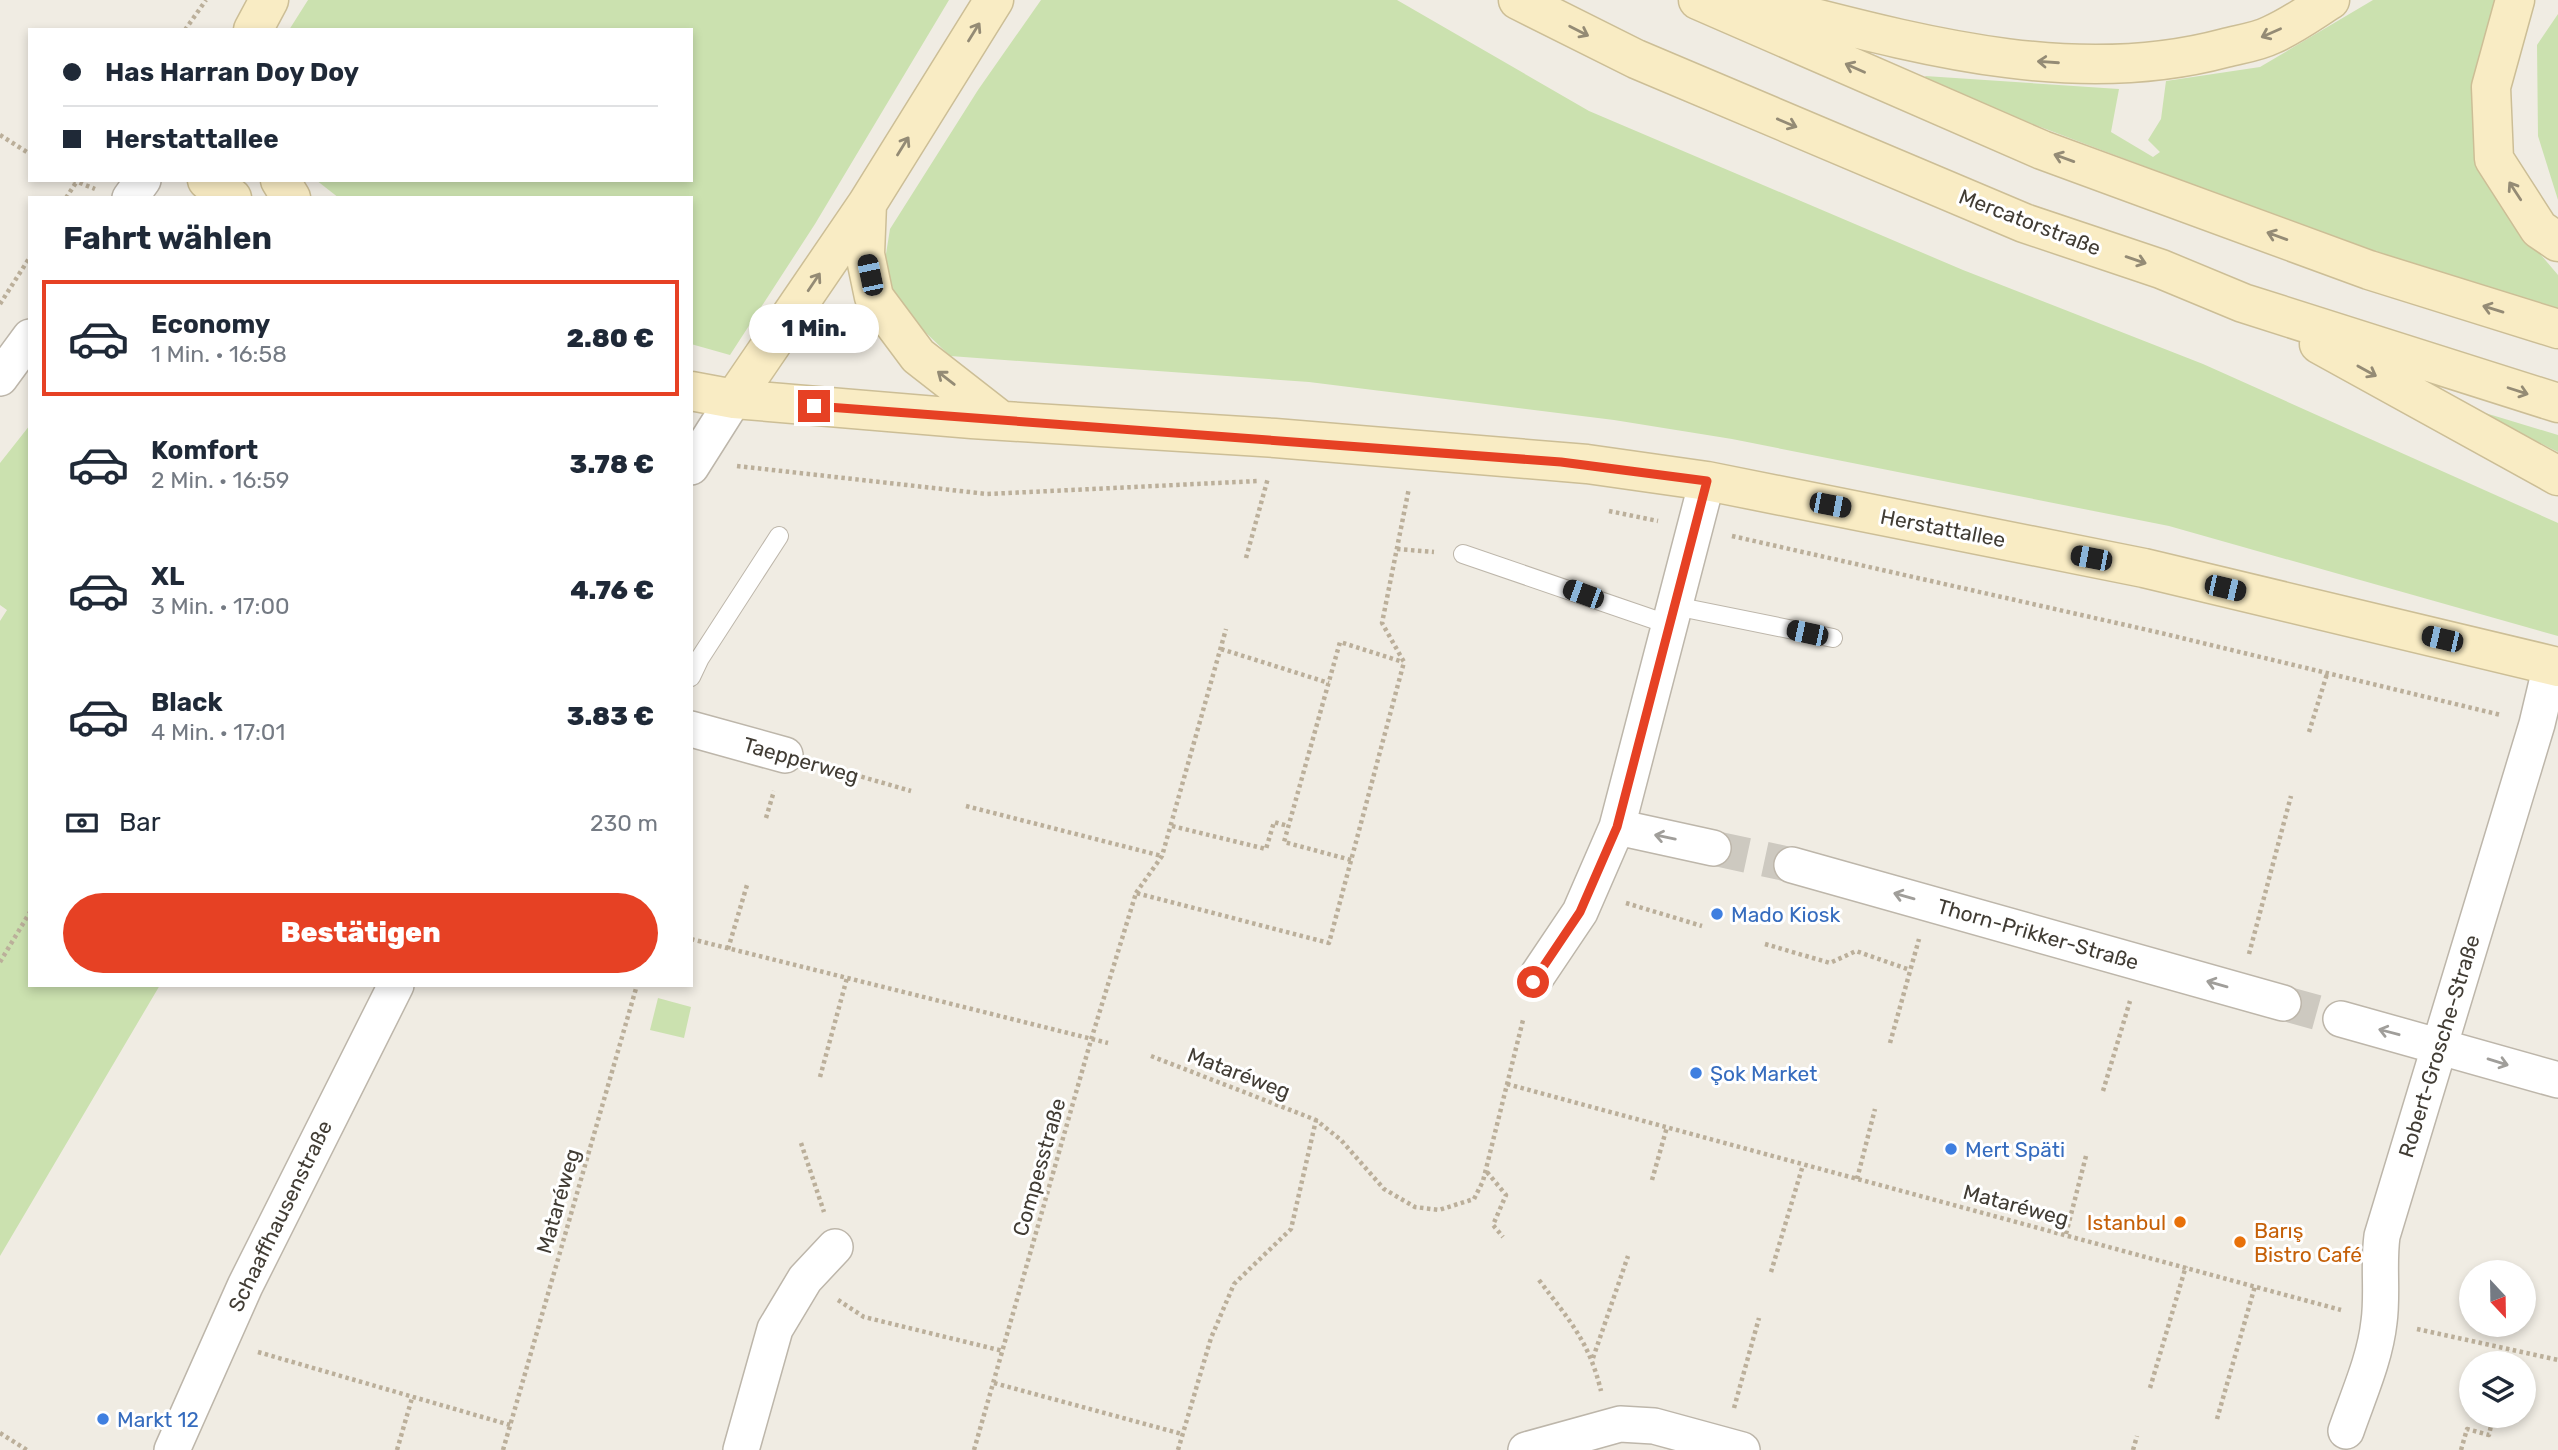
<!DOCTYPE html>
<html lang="de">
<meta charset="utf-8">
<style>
:root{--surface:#fff;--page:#f2f2f3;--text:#1f2937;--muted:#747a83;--line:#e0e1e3;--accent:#e64124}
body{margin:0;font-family:Rubik,sans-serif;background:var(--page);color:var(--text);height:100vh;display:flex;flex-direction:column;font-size:26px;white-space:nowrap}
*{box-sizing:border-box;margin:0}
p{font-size:23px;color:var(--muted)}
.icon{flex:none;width:38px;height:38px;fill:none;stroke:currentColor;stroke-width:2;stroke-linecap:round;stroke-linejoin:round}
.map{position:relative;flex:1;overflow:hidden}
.drawer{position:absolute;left:28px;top:196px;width:665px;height:791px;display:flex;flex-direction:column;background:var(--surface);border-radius:0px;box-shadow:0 4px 10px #0003}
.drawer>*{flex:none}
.banner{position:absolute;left:28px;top:28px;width:665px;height:154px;border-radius:0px;box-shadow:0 4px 10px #0003;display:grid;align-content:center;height:154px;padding:0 35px;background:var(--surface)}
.needle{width:46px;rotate:158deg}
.controls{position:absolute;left:2459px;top:1260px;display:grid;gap:14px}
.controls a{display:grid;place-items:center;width:77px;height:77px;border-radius:50%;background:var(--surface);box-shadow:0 4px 10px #0003;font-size:35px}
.end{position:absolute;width:32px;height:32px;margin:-16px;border:9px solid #e64124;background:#fff;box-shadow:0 0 0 4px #fff}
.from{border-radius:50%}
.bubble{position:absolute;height:49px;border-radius:24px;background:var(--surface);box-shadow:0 4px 10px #0003;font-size:23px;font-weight:800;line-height:49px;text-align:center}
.car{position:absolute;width:21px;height:42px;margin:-21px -10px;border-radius:9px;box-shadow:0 0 5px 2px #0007;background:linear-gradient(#222 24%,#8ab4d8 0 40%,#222 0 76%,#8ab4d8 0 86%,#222 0)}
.banner b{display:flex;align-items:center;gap:24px;height:66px;font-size:26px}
.banner b+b{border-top:2px solid var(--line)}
.banner i{width:18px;height:18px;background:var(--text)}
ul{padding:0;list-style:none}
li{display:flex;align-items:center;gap:21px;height:116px;margin:0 14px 10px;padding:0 21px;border:4px solid transparent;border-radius:0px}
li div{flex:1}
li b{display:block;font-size:26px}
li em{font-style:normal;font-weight:800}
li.active{border-color:var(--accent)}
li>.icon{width:63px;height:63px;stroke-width:1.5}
h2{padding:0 35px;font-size:32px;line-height:84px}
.pay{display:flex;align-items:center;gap:18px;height:77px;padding:0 35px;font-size:26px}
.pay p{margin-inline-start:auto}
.cta{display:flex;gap:14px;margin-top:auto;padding:14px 35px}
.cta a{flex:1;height:80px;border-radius:42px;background:var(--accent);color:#fff;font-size:28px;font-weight:800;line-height:80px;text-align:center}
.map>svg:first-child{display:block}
.green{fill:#cbe1af}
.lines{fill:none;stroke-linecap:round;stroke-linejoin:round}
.street-tunnel{stroke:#cdc9c0;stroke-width:35;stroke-dasharray:35 18;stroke-linecap:butt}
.lane-casing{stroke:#bdb6aa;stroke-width:20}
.street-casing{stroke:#bdb6aa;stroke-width:38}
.secondary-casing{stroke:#ccbe96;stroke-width:41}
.path{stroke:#bbaf9a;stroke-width:4.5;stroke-dasharray:3.5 3.5;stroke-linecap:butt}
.lane{stroke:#fff;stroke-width:18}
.street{stroke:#fff;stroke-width:35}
.secondary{stroke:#f9ecc4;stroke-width:38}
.oneway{stroke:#948b75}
.oneway2{stroke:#a09e9a}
.route{stroke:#e64124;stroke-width:9}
.shop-dot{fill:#3f7fe0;stroke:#fff;stroke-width:2.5}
.food-dot{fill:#e8710a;stroke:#fff;stroke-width:2.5}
.labels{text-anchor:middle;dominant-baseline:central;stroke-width:6;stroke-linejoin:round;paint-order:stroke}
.street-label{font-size:21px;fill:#413c34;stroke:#fff}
.shop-label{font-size:21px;fill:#366cbe;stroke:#fff;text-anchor:start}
.food-label{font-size:21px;fill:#c56008;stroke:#fff;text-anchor:end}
</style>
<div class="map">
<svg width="2558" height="1450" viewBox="0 0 2558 1450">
<rect width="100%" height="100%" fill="#f0ece3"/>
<path class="green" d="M308 0H949L815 224 730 355 691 344V198H339L316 180H691V30H289Z
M1041 0H1397L1589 111 1963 270 2203 364 2558 523V636L2169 526 1732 439 1614 420 1309 382 950 356 894 302 885 260 890 229 978 90Z
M2373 0H2495L2478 65 2513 222 2558 275V311L2320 233 1930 85 1925 76 2119 89 2111 132 2153 157 2160 152 2148 140 2161 119 2166 81 2260 67Z
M2558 14V200L2538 136 2537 45Z
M2472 409 2558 435V452Z
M30 425V985H160L0 1256V621L7 610 0 605V463Z
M658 998 691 1007 684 1038 650 1030Z"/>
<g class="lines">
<path class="street-tunnel" d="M1713 848 1792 865
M2283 1003 2341 1019"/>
<g class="lane-casing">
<path id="lane" d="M1463 554 1670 625
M1675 606 1833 638
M691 677 700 658 779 536"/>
</g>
<g class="street-casing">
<path id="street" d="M130 198 143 180
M0 378 30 337
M691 467 734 399
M691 729 785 755
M1617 827 1713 848
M1792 865 2283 1003
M1533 982 1580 912 1617 827 1707 481
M2341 1019 2558 1080
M2346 1431C2358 1396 2375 1359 2379 1322 2383 1294 2378 1265 2382 1236L2537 724 2551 665
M172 1450 245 1286 396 985
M741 1450 775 1329 805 1279 835 1247
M1526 1450 1620 1424 1654 1426 1742 1450"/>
</g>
<g class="secondary-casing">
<path id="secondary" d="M1518 0 1636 59 2024 223 2161 269 2243 303 2558 403
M1698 0 2042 150 2369 270 2558 329
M1744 0C1900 39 2065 91 2225 48 2240 44 2257 42 2271 35 2292 26 2311 12 2330 0
M2515 0 2491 87 2494 159 2539 229 2558 242
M253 30 269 0
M207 180 232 198
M280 180 291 198
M867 204 865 254 874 297 918 356 1000 420
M2319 344 2558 476
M691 391 734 399 972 419 1275 438 1587 464 1707 481 2144 568 2558 667
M734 399 867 204 994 0"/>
</g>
<path class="path" d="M185 30 206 0
M0 135 30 154
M73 180 95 189
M66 198 77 181
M0 304 30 257
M737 466 987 494 1259 481
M1609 511 1658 521
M1732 536 2161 633 2501 715
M1397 549 1434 552
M1246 558 1268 478
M1221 649 1329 683
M2309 732 2327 674
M821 765 911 791
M966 806 1162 856
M766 818 774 791
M1172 826 1266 849 1274 822 1288 826
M1351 860 1284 842 1340 642 1403 662
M1136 893 1162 856 1226 629
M1626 903 1702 926
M691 939 1108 1043
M1765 944 1830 963 1856 951 1910 970
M728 949 747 885
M2249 954 2291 796
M0 962 30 912
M1890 1043 1919 939
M1151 1056 1316 1120 1341 1140 1384 1189 1415 1207 1439 1210 1474 1199 1483 1181 1523 1020
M820 1077 847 978
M1507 1084 2341 1310
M2103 1091 2130 1001
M801 1143 824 1212
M1487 1172 1506 1195 1493 1225 1503 1237
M1857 1179 1875 1109
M1652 1180 1667 1127
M2066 1234 2086 1156
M1771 1272 1803 1165
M1539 1280C1569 1320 1589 1341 1601 1391
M838 1300 864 1317 1003 1351
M2417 1329 2558 1360
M258 1352 510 1425
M1593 1358 1628 1256
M2505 1363 2508 1349
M994 1383 1182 1434
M2150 1388 2186 1266
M1734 1408 1759 1318
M2217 1419 2255 1286
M0 1433 27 1450
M397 1450 412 1398
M503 1450 637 985
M974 1450 1091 1040 1136 893 1329 943 1404 662 1382 623 1409 488
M1178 1450 1211 1338 1234 1284 1291 1229 1316 1120
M2133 1450 2137 1436
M2461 1450 2467 1429 2489 1435 2493 1416"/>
<use href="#lane" class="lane"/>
<use href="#street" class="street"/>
<use href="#secondary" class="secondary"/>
</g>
<defs><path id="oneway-shaft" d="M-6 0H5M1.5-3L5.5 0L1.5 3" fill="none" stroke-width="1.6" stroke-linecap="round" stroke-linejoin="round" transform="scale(1.75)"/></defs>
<g class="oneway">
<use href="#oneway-shaft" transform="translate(1579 31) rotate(27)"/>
<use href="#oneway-shaft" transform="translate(974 32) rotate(-58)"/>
<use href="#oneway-shaft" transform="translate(2271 33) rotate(156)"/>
<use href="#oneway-shaft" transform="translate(2048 62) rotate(-176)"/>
<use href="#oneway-shaft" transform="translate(1855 68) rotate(-156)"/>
<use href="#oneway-shaft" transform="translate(1787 123) rotate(23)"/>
<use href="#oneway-shaft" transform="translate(903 146) rotate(-58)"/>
<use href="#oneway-shaft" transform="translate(2064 158) rotate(-160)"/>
<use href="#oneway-shaft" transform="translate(2515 191) rotate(-123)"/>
<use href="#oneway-shaft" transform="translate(2277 236) rotate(-160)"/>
<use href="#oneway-shaft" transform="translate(2136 260) rotate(19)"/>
<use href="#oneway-shaft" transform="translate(814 282) rotate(-56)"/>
<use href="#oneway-shaft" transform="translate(2493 309) rotate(-163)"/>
<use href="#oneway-shaft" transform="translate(2367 371) rotate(29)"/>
<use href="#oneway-shaft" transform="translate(946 378) rotate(-142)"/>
<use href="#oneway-shaft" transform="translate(2518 391) rotate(18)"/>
</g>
<g class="oneway2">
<use href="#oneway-shaft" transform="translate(1665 837) rotate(-168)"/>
<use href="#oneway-shaft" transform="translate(1904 896) rotate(-164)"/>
<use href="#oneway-shaft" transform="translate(2217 984) rotate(-164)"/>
<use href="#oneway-shaft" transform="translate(2389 1032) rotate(-165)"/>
<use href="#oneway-shaft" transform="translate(2498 1062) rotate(17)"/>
</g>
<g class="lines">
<path class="route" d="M814 406 1561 462 1707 481 1617 827 1580 912 1533 982"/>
</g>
<g class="shop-dot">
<circle cx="1717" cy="914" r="7"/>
<circle cx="1696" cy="1073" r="7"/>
<circle cx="1951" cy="1149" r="7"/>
<circle cx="103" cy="1419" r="7"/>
</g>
<g class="food-dot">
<circle cx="2180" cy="1222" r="7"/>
<circle cx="2240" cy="1242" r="7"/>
</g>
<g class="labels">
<g class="street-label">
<text transform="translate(2030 222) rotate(21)">Mercatorstraße</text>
<text transform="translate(1943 528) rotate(11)">Herstattallee</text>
<text transform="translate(801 760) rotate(16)">Taepperweg</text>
<text transform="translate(2038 934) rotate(16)">Thorn-Prikker-Straße</text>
<text transform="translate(2439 1046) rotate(-73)">Robert-Grosche-Straße</text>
<text transform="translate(1239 1073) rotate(21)">Mataréweg</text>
<text transform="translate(1039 1167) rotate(-74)">Compesstraße</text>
<text transform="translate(558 1201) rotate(-74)">Mataréweg</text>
<text transform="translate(2016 1205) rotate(15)">Mataréweg</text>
<text transform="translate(280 1216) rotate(-64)">Schaaffhausenstraße</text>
</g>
<g class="shop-label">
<text x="1731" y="914">Mado Kiosk</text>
<text x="1710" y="1073">Şok Market</text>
<text x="1965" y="1149">Mert Späti</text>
<text x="117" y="1419">Markt 12</text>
</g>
<g class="food-label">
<text x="2166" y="1222">Istanbul</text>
<text x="2254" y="1230" text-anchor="start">Barış<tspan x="2254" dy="24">Bistro Café</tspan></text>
</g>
</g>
</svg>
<div class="controls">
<a><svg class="needle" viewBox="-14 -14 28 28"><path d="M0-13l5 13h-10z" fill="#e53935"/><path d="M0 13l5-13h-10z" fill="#747a83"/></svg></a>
<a><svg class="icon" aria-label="layers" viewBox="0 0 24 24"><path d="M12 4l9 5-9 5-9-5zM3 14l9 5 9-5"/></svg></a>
</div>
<i class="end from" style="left:1533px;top:982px"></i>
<i class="end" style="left:814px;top:406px"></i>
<div class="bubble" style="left:749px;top:304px;width:130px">1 Min.</div>
<i class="car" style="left:870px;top:275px;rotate:348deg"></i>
<i class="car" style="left:1830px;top:505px;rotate:101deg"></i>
<i class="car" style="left:2091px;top:558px;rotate:281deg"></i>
<i class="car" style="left:2225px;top:588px;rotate:103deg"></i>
<i class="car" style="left:1583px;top:594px;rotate:290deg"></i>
<i class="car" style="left:1807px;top:633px;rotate:282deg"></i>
<i class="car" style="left:2442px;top:639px;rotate:283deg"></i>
<div class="banner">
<b><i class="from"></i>Has Harran Doy Doy</b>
<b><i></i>Herstattallee</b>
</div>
<section class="drawer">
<h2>Fahrt wählen</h2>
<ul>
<li class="active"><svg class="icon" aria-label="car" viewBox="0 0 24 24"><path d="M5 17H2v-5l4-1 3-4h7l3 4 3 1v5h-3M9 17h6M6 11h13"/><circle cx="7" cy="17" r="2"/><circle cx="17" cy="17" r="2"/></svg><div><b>Economy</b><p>1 Min. · 16:58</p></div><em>2.80 €</em></li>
<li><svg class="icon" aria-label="car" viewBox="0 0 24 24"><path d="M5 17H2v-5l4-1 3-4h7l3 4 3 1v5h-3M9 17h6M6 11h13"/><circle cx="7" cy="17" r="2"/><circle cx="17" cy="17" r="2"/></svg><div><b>Komfort</b><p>2 Min. · 16:59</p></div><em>3.78 €</em></li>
<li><svg class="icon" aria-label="car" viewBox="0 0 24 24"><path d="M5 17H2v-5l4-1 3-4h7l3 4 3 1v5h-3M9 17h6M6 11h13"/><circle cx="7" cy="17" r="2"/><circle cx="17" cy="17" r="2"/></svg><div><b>XL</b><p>3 Min. · 17:00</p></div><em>4.76 €</em></li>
<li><svg class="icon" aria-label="car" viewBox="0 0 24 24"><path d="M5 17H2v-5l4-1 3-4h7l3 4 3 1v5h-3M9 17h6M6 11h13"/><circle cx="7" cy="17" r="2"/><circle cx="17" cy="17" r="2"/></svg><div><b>Black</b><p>4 Min. · 17:01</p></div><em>3.83 €</em></li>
</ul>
<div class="pay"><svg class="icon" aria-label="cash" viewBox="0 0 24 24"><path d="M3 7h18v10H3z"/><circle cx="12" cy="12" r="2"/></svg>Bar<p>230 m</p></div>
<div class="cta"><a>Bestätigen</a></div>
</section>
</div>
